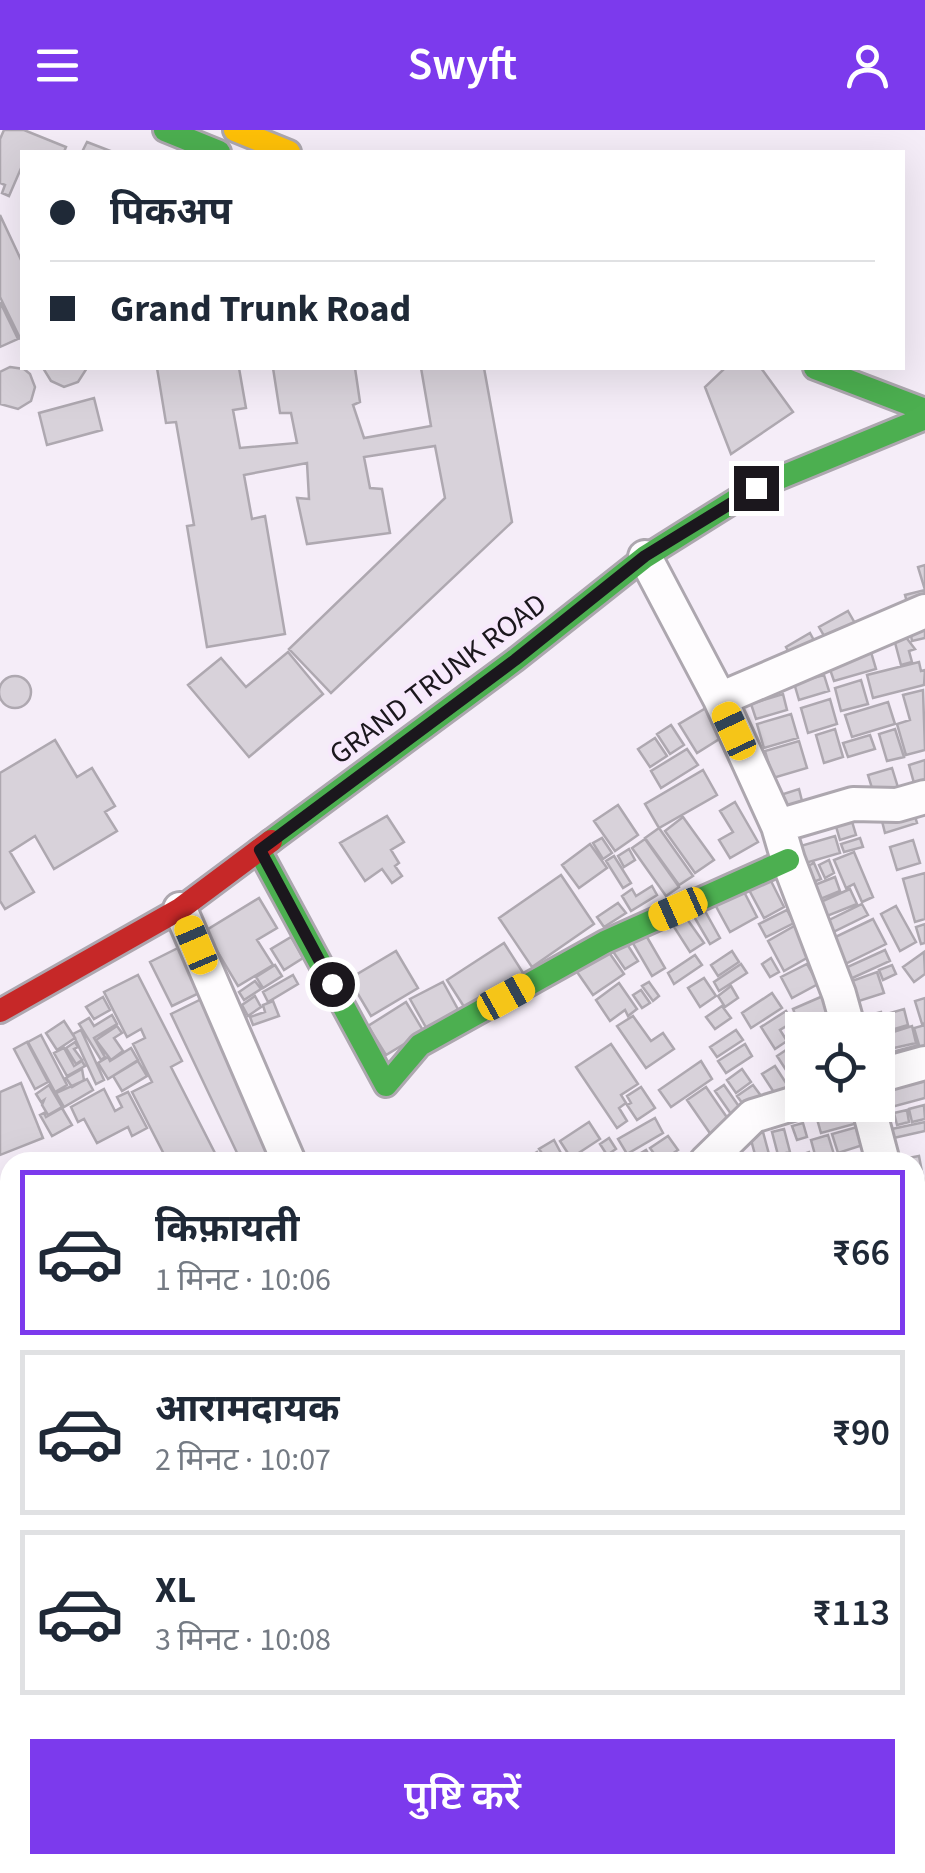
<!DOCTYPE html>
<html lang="hi">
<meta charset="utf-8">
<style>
:root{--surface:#fff;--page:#f6f6f7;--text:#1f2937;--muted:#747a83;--line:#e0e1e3;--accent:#7c3aed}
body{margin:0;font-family:"Source Sans 3","Noto Sans Devanagari",sans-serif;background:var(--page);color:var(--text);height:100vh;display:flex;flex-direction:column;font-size:38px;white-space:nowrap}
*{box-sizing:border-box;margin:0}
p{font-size:32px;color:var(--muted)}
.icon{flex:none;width:55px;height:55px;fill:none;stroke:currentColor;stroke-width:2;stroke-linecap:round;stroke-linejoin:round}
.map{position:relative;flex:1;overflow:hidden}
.sheet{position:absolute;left:0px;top:1022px;width:925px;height:722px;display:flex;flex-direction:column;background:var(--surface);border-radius:30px 30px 0 0;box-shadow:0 10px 40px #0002}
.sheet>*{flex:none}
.hud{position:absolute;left:20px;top:20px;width:885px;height:220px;border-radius:0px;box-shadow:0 10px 40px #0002;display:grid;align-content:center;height:220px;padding:0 30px;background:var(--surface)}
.buttons{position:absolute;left:785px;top:882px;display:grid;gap:20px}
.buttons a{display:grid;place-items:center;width:110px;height:110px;border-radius:0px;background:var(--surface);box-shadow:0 10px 40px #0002;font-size:50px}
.end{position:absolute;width:45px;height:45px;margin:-22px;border:12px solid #1b171d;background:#fff;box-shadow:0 0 0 5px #fff}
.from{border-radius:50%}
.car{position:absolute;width:30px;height:60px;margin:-30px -15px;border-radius:12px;box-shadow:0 0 8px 2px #0007;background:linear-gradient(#f5c518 24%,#345 0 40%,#f5c518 0 76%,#345 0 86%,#f5c518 0)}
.hud b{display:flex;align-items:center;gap:35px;height:95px;font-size:38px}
.hud b+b{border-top:2px solid var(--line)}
.hud i{width:25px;height:25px;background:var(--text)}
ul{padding:18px 0 0;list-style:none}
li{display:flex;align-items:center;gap:30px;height:165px;margin:0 20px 15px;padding:0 10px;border:5px solid var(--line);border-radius:0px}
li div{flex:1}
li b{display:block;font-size:38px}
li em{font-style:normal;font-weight:600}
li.active{border-color:var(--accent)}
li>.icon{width:90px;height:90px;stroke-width:1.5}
.button{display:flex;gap:20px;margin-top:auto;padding:20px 30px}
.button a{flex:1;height:115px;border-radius:0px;background:var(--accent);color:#fff;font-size:40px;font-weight:600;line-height:115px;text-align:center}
header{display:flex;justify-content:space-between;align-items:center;height:130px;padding:0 30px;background:var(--accent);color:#fff;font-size:45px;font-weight:600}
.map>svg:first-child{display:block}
.building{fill:#d8d2da;stroke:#aea8b0;stroke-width:2.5}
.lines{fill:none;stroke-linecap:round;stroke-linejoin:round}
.street-casing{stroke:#ada7af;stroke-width:38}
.fast-casing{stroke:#ada7af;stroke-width:28}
.slow-casing{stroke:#ada7af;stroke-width:28}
.jam-casing{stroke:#ada7af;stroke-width:28}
.street{stroke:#fefcfe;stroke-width:32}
.fast{stroke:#4caf50;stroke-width:22}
.slow{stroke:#ffc107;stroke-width:22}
.jam{stroke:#c62828;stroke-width:22}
.route{stroke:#1b171d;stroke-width:12}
.labels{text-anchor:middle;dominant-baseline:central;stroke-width:8;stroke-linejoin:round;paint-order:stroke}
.street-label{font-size:30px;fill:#1b171d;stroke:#f7e9fc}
</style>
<header><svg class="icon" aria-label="menu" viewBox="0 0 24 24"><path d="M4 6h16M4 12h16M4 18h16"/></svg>Swyft<svg class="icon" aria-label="person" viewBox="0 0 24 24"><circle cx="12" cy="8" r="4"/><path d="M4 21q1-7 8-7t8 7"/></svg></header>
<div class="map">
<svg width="925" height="1743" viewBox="0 0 925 1743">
<rect width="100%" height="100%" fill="#f5edf8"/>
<path class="building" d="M4 0H24L66 17 64 22H22V36L9 66 2 63 5 55 0 53V9Z
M87 12 113 22H82Z
M0 85 22 132V206L20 208 0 167Z
M0 172 18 209 0 217Z
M10 237 24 239 30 244 35 257 31 271 18 279 0 274V242Z
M43 238H87L78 252 64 257 51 251Z
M157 238H239L246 278 233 280 240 318 297 313 291 283H280L273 238H355L360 272 353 275 364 308 431 296 421 238H484L512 392 331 563 289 519 445 368 435 316 364 327 370 358 382 359 390 403 307 414 297 368 309 369 307 333 244 345 252 389 265 386 285 504 207 517 187 396 194 395 176 292 166 293Z
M725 238H761L793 282 731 324 705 257Z
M94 268 102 300 47 315 39 283Z
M925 435V460L918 437Z
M925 460V477L910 483 905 465Z
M848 481 856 495 827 511 819 497Z
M908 489 925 494V508L912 511Z
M810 503 817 516 793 530 786 517Z
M905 506 915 519 909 521 912 532 901 535 894 509Z
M868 512 876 539 834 551 825 525Z
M288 522 323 564 249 627 188 555 221 528 246 557Z
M919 532 921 541 925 540 924 555 873 568 867 545Z
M824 545 829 561 799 570 794 553Z
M-1 562a16 16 0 1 1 32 0a16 16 0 1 1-32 0Z
M861 550 868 574 841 581 835 558Z
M923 560 925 620 906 625 897 594 910 590 903 565Z
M783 564 787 580 756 589 751 574Z
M830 569 837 594 808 603 801 578Z
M888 572 895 594 852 607 845 585Z
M706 578 724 606 697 623 679 594Z
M791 584 798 608 764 618 757 594Z
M671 595 684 615 670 624 657 604Z
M835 599 843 627 824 633 816 605Z
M895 599 904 627 887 631 879 604Z
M870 605 875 619 848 627 843 613Z
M655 608 667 626 650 637 638 619Z
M55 610 77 647 92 638 115 676 105 682 117 701 54 739 35 706 10 722 34 762 5 779 0 771V643Z
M799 611 807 638 773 648 765 621Z
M687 619 698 635 661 658 651 641Z
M925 630V649L914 653 909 635Z
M892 638 900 664 876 671 868 645Z
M703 640 717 665 659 698 645 674Z
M799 659 802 671 781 678 777 666Z
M735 672 758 712 730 728 719 710 733 702 720 681Z
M911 673 917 693 885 703 880 683Z
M618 675 638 705 615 721 594 691Z
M848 678 856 705 840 710 832 683Z
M387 686 404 712 391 720 399 733 395 736 402 746 392 753 382 739 365 751 340 713Z
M683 687 714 730 695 743 665 701Z
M659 698 693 746 679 755 645 708Z
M835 706 840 723 802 734 797 717Z
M602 708 612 723 603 729 593 713Z
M860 708 863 717 844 722 841 714Z
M645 709 679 757 666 766 632 718Z
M913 710 920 733 897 740 890 717Z
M590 714 607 738 579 758 562 735Z
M629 719 635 730 624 737 618 726Z
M854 722 873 767 862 772 854 754 846 758 834 730Z
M614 726 631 753 623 758 606 731Z
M829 730 834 743 825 748 819 735Z
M814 733 821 749 806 755 800 740Z
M925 743V789L915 792 903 749Z
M561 745 594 794 532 837 499 788Z
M769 747 784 777 764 788 748 758Z
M835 747 840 761 818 770 812 756Z
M740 754 757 787 730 802 712 769Z
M652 756 657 765 631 781 622 766 632 759 636 766Z
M850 759 857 774 822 788 816 774Z
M259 768 277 798 257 810 273 835 238 856 205 801Z
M700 772 720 808 710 814 689 778Z
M618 773 626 783 604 797 597 787Z
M862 774 868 785 829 804 823 793Z
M896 776 916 812 900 821 881 784Z
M787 780 794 793 766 807 759 794Z
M687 789 704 813 690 822 674 797Z
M873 789 886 814 843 835 831 809Z
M925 794V813L921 814 916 797Z
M796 795 812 825 784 841 768 811Z
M644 802 665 838 652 846 631 810Z
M291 807 303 828 284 840 271 819Z
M192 811 214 856 172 876 150 832Z
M625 811 638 831 625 839 612 820Z
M504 813 525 846 468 883 447 850Z
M606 818 624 844 593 865 575 839Z
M885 820 890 831 848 850 843 839Z
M396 821 418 858 371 886 349 849Z
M732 821 739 832 718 846 711 835Z
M924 822 925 844 914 852 903 837Z
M695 825 702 835 674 854 668 843Z
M771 828 779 842 770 847 762 834Z
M741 834 747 843 719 861 714 852Z
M807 834 818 854 792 868 781 847Z
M275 835 282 846 263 858 256 847Z
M892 835 896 844 883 850 879 840Z
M877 842 884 863 859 871 852 851Z
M138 845 182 931 171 937 218 1029 212 1032H168L132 962 152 952 133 914 145 908 141 899 127 907 104 862Z
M293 845 298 854 268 872 263 862Z
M704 848 716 866 700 877 688 858Z
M255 851 261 859 244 870 239 862Z
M443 852 460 883 428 901 410 869Z
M649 852 659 866 653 871 642 856Z
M619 853 637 879 628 886 625 880 610 891 596 870Z
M731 856 738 868 725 877 718 866Z
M641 860 650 873 642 878 633 865Z
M216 862 288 1013 249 1032H227L239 1027 171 884Z
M772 863 782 878 751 898 742 883Z
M255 866 261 877 248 886 242 875Z
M823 866 833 889 802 901 793 879Z
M103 867 110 880 94 889 86 877Z
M925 868V893L922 894 915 871Z
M273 871 279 886 253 895 250 887 265 882 263 875Z
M406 872 424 902 386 925 368 896Z
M722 876 731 888 715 899 706 887Z
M904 879 908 895 888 901 883 885Z
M786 881 793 892 780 900 787 911 775 919 761 897Z
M881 882 888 911 878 914V900H865L862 887Z
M112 885 117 894 94 908 105 927 101 930 79 894 89 888 94 896Z
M633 886 651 911 663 903 674 919 646 938 617 896Z
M64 891 75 908 57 920 46 903Z
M925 895V931L900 938 896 921 919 915 914 898Z
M117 896 122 903 114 908 123 921 111 930 96 910Z
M912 896 916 913 894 918 890 903Z
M81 900 104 950 96 954 73 904Z
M736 900 743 910 717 927 710 917Z
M41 905 67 955 55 962 28 912Z
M27 912 48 952 35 959 14 919Z
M75 912 78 917 74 919 82 930 76 934 66 918Z
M611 914 638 954 621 965 626 973 619 978 627 991 617 998 576 937Z
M745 914 752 926 726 943 718 931Z
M890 914 897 939 878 945V917Z
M64 918 74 936 82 931 85 936 67 946 54 923Z
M131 918 138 930 108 949 98 933 108 927 110 931Z
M789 918 800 935 788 943 777 926Z
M138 931 147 946 122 961 113 946Z
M701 931 712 949 671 977 659 960Z
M775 936 788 956 775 964 762 944Z
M82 939 84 950 72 957 66 948Z
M742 939 751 952 736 963 727 950Z
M925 947V968L884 979 878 955Z
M87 949 93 960 64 977 56 963Z
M21 953 43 1008 0 1025V962Z
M49 955 62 977 48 985 42 975 44 970 41 972 36 964Z
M724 955 747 988 738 994 715 961Z
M753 955 767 974 751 985 737 966Z
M641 957 655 978 637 990 627 975 631 973 627 966Z
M706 957 735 999 716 1012 687 970Z
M104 959 115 981 122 977 117 967 128 962 147 998 132 1006 128 997 97 1013 84 989 78 992 71 977Z
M813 975H852L858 993 821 1003Z
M924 975 925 989 912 992 909 979Z
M62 978 72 995 52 1006 40 985 44 983 46 987Z
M907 980 909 992 897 995 894 983Z
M655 988 663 1003 627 1024 618 1009Z
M589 992 600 1009 571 1028 560 1011Z
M925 992V1001L889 1009 887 1000Z
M803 993 807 1007 797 1010 792 996Z
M857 997 863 1015 838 1023 832 1004Z
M784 999 790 1022 778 1025 772 1002Z
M763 1002 770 1028 757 1032 750 1006Z
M828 1005 836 1031 817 1032 811 1010Z
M668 1006 678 1020 660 1032 650 1018Z
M609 1008 616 1019 607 1025 600 1014Z
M554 1010 563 1027 548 1032 539 1019Z
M646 1020 653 1032H630L629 1030Z
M537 1022 543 1032H523L522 1031Z
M809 1022 813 1032H794L792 1028Z
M919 1026 925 1058 915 1060V1032L892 1031Z
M925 1065V1085L915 1087V1067Z
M925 1705V1743H834L853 1735H915V1709Z
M678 1735H711L716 1743H683Z"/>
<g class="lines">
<g class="street-casing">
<path id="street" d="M645 427 720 569 778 696 788 730 839 864 849 900
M720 569 925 481
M778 696 853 674 897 675 925 667
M180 779 289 1032
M878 946 925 933
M868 975 883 1032
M706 1032 753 986 802 971
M915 1097 925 1095
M915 1159 925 1205
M915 1629 925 1662
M915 1719 925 1717
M552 1735 553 1743
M632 1735 638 1743
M858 1743 876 1735"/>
</g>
<g class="fast-casing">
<path id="fast" d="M165 0 219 22
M815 238 925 280
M271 711 515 530 645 427 755 358 925 288
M259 720 386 955 420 915 605 812 788 730
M56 1743 68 1735"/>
</g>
<g class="slow-casing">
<path id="slow" d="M235 0 289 22"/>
</g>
<g class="jam-casing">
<path id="jam" d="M0 881 180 779 271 711
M915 1286 925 1279"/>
</g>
<use href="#street" class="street"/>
<use href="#fast" class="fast"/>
<use href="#slow" class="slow"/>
<use href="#jam" class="jam"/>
</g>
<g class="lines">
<path class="route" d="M332 854 260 720 515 530 645 426 756 358"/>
</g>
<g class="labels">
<g class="street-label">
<text transform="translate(438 549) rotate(-37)">GRAND TRUNK ROAD</text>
</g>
</g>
</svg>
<div class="buttons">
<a><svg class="icon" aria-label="locate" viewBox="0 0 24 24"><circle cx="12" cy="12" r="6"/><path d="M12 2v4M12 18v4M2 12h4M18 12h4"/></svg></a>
</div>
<i class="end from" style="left:332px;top:854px"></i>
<i class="end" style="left:756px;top:358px"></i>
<i class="car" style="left:734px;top:601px;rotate:335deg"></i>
<i class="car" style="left:678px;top:779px;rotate:246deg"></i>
<i class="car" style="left:196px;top:815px;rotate:337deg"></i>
<i class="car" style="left:506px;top:867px;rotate:61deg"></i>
<div class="hud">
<b><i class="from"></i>पिकअप</b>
<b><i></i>Grand Trunk Road</b>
</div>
<section class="sheet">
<ul>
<li class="active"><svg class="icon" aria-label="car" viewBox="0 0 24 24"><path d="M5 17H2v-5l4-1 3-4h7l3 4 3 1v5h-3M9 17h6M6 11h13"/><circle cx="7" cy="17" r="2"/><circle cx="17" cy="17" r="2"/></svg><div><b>किफ़ायती</b><p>1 मिनट · 10:06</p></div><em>₹66</em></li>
<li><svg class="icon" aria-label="car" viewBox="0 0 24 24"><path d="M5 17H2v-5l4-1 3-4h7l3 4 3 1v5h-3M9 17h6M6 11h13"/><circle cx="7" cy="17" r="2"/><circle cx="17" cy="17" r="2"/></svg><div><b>आरामदायक</b><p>2 मिनट · 10:07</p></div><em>₹90</em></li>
<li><svg class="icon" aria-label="car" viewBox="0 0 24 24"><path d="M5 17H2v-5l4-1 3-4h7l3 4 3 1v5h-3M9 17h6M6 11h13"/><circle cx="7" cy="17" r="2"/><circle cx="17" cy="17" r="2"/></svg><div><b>XL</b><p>3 मिनट · 10:08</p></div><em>₹113</em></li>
</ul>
<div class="button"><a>पुष्टि करें</a></div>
</section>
</div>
